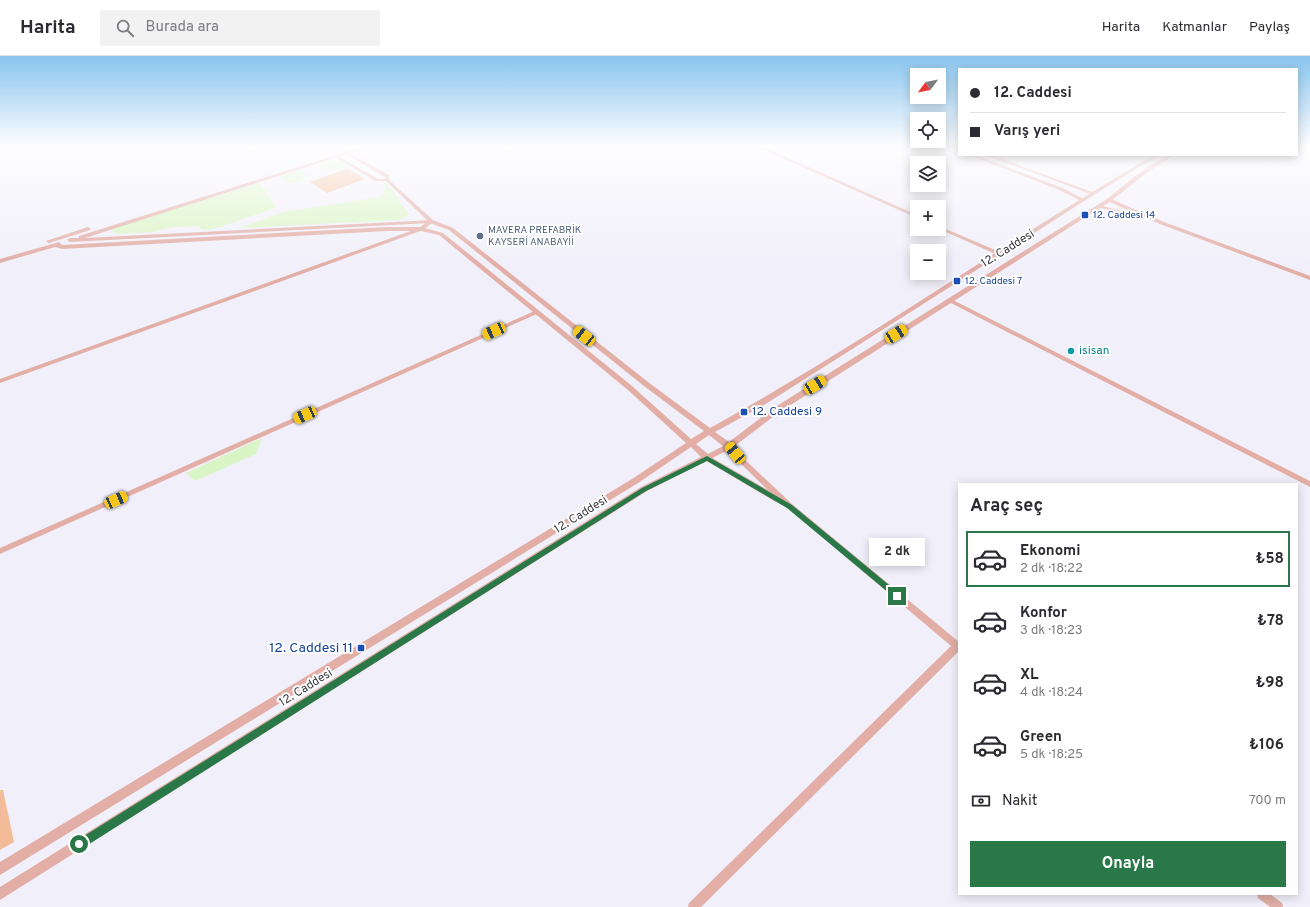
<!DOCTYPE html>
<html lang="tr">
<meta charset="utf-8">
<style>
:root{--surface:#fff;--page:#f2f2f3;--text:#2b2b33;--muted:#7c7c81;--line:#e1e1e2;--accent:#2a7848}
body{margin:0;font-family:Overpass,sans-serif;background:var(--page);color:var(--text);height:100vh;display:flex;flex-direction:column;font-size:15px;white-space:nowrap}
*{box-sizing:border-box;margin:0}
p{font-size:13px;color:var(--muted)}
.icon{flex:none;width:22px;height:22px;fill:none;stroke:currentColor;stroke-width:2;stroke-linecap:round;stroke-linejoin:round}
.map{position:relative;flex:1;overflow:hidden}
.sheet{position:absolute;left:958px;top:427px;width:340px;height:412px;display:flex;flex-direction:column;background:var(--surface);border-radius:0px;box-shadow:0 2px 10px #0003}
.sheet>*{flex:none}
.banner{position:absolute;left:958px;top:12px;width:340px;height:88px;border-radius:0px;box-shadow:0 2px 10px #0003;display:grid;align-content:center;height:88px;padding:0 12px;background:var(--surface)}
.needle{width:26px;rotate:238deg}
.controls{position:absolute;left:910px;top:12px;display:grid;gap:8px}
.controls a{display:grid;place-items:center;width:36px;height:36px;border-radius:0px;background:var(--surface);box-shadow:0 2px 10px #0003;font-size:20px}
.end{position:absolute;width:18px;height:18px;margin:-9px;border:5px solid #2a7848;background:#fff;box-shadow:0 0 0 2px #fff}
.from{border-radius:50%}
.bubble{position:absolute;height:28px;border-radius:0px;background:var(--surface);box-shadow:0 2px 10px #0003;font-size:13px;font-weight:700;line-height:28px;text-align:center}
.car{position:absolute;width:12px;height:24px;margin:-12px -6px;border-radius:5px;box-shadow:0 0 3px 1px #0007;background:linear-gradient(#f5c518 24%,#345 0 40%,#f5c518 0 76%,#345 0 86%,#f5c518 0)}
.banner b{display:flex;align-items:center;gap:14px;height:38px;font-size:15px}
.banner b+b{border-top:1px solid var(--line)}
.banner i{width:10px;height:10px;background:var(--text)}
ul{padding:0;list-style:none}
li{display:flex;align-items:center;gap:12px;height:56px;margin:0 8px 6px;padding:0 4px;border:2px solid transparent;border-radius:0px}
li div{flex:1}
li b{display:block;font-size:15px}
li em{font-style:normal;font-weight:700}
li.on{border-color:var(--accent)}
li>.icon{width:36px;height:36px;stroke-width:1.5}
h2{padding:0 12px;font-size:18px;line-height:48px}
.pay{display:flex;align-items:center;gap:10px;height:44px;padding:0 12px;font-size:15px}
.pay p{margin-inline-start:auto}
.button{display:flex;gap:8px;margin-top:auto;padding:8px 12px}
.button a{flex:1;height:46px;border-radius:0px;background:var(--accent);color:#fff;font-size:16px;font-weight:700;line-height:46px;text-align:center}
header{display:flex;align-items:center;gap:24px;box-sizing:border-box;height:56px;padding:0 20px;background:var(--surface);border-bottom:1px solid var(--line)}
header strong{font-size:19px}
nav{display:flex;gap:22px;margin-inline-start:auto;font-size:14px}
.search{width:280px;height:36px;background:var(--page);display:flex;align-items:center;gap:10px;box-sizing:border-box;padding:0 14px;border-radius:0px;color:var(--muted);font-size:15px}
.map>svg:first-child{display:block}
.built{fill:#f1eff9;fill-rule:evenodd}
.green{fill:#daf5c5}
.building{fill:#f1bc97}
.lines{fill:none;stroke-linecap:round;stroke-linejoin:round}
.minor{fill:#e2aea6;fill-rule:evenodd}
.tertiary{fill:#e2aea6;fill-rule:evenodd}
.route{fill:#2a7848}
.transit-dot{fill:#1a4fb4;stroke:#fff;stroke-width:1.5}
.service-dot{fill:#5c6f8a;stroke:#fff;stroke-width:1.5}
.culture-dot{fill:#0f9aa8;stroke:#fff;stroke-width:1.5}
.labels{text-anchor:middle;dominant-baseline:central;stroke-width:4;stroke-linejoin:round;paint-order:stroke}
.far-transit-label{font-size:10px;fill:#164399;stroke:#fff;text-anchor:start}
.far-service-label{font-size:10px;fill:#4e5e75;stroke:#fff;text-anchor:start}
.street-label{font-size:12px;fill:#3a393f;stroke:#fff}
.culture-label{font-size:12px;fill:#0d838f;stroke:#fff;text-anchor:start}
.transit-label{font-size:12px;fill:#164399;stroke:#fff;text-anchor:start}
.near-transit-label{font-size:14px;fill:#164399;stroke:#fff;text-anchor:end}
</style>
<header>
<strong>Harita</strong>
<div class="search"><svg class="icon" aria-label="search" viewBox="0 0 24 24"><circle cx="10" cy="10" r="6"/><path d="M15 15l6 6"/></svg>Burada ara</div>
<nav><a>Harita</a><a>Katmanlar</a><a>Paylaş</a></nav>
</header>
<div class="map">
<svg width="1310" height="851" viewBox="0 0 1310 851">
<rect width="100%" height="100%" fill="#fcfbfe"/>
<path class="built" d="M0 90H959V99H1297V90H1310V851H0ZM917 107H939V129H917ZM917 151H939V173H917ZM917 195H939V217H917ZM959 428H1297V838H959Z"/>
<path class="green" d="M336 102 349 110 332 116 328 113 324 114 316 109Z
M298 114 308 120 302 123 304 124 291 128 280 120Z
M385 126 387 127 409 158 399 164 239 172 284 156 380 141 386 132 383 127Z
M259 127 276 150 275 152 214 173 203 174 198 170 175 171 163 173 154 176 117 178 112 175 115 171Z
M262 382 256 398 195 425 186 417Z"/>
<path class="building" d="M348 112 365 123 327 137 310 126Z
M0 734H3L14 786 0 794Z"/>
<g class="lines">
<path class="minor" d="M755 90H761L917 159V162Z
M946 90H952L959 93V95Z
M347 96 389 119V124L433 164V166L423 174 0 327V323L419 172 428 165 386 125H375L335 101 338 100 378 123H385V121L346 98V96Z
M969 99H975L1063 132 1085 144 1081 145 1059 134Z
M985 99H991L1095 137 1091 138Z
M1107 143H1111L1164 166 1310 220V224L1160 168 1143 160V162H1141L1097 151V150L1099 149 1141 160 1107 145Z
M939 170 1002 197V198L998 199 939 173Z
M949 242 1310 425V431L947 245 946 244Z
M537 254 540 256 539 257 0 498V492Z
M727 388H731L743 402 792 448 959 586V595L701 851H688L689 847 951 590 781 446H776L705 404 704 402 705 400H709L768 434 739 406 727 392 726 390Z
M1257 838H1270L1282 847 1283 851H1270L1258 842Z"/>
<path class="tertiary" d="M365 90H372L85 182 433 164 453 172 648 326 710 372C862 288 1004 187 1154 99H1159L1095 138 939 238 764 349 715 376 729 386 772 353 1107 143C1121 132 1158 99 1174 99L1145 118 1111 145 778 357 732 392 647 435 0 844V831L641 431 701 401 691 391 638 427 0 819V806L632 423 686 387 628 334 439 179 421 175H387L62 193 55 191 0 207V203L59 186 62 189 387 171H421L443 177 632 330 691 383 704 375 644 330 449 174 430 167 70 186 67 184 70 182H79V180ZM709 379 723 390 708 398 696 388Z
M88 171 91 173 90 174 49 187 46 185Z"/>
</g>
<linearGradient id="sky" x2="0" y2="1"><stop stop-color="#88c5ef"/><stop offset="0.43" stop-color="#fefdff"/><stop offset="1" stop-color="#fefdff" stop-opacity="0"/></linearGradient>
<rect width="1310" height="209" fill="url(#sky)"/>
<path class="route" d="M707 400 792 449 900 538V542H895L787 452 707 405 646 435 83 792 79 793 76 792 74 788 76 785 642 432Z"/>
<g class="transit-dot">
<rect x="1081" y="155" width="8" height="8" rx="2"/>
<rect x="953" y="221" width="8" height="8" rx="2"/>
<rect x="740" y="352" width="8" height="8" rx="2"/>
<rect x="357" y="588" width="8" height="8" rx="2"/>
</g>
<circle class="service-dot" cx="480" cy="180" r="4"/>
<circle class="culture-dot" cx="1071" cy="295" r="4"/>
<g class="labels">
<g class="far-transit-label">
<text x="1093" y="159">12. Caddesi 14</text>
<text x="965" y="225">12. Caddesi 7</text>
</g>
<g class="far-service-label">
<text x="488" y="174">MAVERA PREFABRİK<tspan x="488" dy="12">KAYSERİ ANABAYİİ</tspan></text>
</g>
<g class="street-label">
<text transform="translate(1008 193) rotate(-32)">12. Caddesi</text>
<text transform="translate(581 459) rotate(-32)">12. Caddesi</text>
<text transform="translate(306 632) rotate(-32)">12. Caddesi</text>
</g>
<g class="culture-label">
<text x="1079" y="295">isisan</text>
</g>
<g class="transit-label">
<text x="752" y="356">12. Caddesi 9</text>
</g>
<g class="near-transit-label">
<text x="353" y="592">12. Caddesi 11</text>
</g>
</g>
</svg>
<div class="controls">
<a><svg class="needle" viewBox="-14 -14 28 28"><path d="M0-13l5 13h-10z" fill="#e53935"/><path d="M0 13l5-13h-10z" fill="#7c7c81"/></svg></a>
<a><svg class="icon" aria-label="locate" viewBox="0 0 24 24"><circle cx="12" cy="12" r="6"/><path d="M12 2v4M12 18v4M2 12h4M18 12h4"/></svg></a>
<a><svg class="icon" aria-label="layers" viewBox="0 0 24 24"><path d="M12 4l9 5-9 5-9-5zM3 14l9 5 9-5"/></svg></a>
<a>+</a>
<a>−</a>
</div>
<i class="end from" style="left:79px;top:788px"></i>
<i class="end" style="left:897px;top:540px"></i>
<div class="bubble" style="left:869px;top:482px;width:56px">2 dk</div>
<i class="car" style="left:494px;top:275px;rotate:246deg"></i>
<i class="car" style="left:896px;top:278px;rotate:58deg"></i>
<i class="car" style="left:584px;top:280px;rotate:308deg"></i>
<i class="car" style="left:815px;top:329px;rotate:58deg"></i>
<i class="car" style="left:305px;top:359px;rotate:246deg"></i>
<i class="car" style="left:735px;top:397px;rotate:320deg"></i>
<i class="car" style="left:116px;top:444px;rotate:66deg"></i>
<div class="banner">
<b><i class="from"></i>12. Caddesi</b>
<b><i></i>Varış yeri</b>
</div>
<section class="sheet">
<h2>Araç seç</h2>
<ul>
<li class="on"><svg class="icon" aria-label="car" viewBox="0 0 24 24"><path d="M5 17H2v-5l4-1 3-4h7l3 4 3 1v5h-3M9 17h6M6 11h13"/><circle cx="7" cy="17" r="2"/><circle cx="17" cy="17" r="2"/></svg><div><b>Ekonomi</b><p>2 dk · 18:22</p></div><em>₺58</em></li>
<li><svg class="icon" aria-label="car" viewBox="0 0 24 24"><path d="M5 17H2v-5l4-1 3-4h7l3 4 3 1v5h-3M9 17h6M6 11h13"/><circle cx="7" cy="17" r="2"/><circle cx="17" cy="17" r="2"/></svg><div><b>Konfor</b><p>3 dk · 18:23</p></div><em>₺78</em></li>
<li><svg class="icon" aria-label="car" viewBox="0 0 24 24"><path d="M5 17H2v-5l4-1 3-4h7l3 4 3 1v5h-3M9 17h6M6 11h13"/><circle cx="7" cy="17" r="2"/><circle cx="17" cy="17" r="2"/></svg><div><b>XL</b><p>4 dk · 18:24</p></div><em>₺98</em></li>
<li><svg class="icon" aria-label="car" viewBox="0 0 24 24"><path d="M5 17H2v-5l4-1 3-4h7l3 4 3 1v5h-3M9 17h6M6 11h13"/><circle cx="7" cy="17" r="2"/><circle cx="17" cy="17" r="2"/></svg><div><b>Green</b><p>5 dk · 18:25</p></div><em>₺106</em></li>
</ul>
<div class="pay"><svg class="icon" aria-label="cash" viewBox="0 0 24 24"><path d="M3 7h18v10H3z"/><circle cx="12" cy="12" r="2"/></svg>Nakit<p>700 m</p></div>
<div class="button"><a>Onayla</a></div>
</section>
</div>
